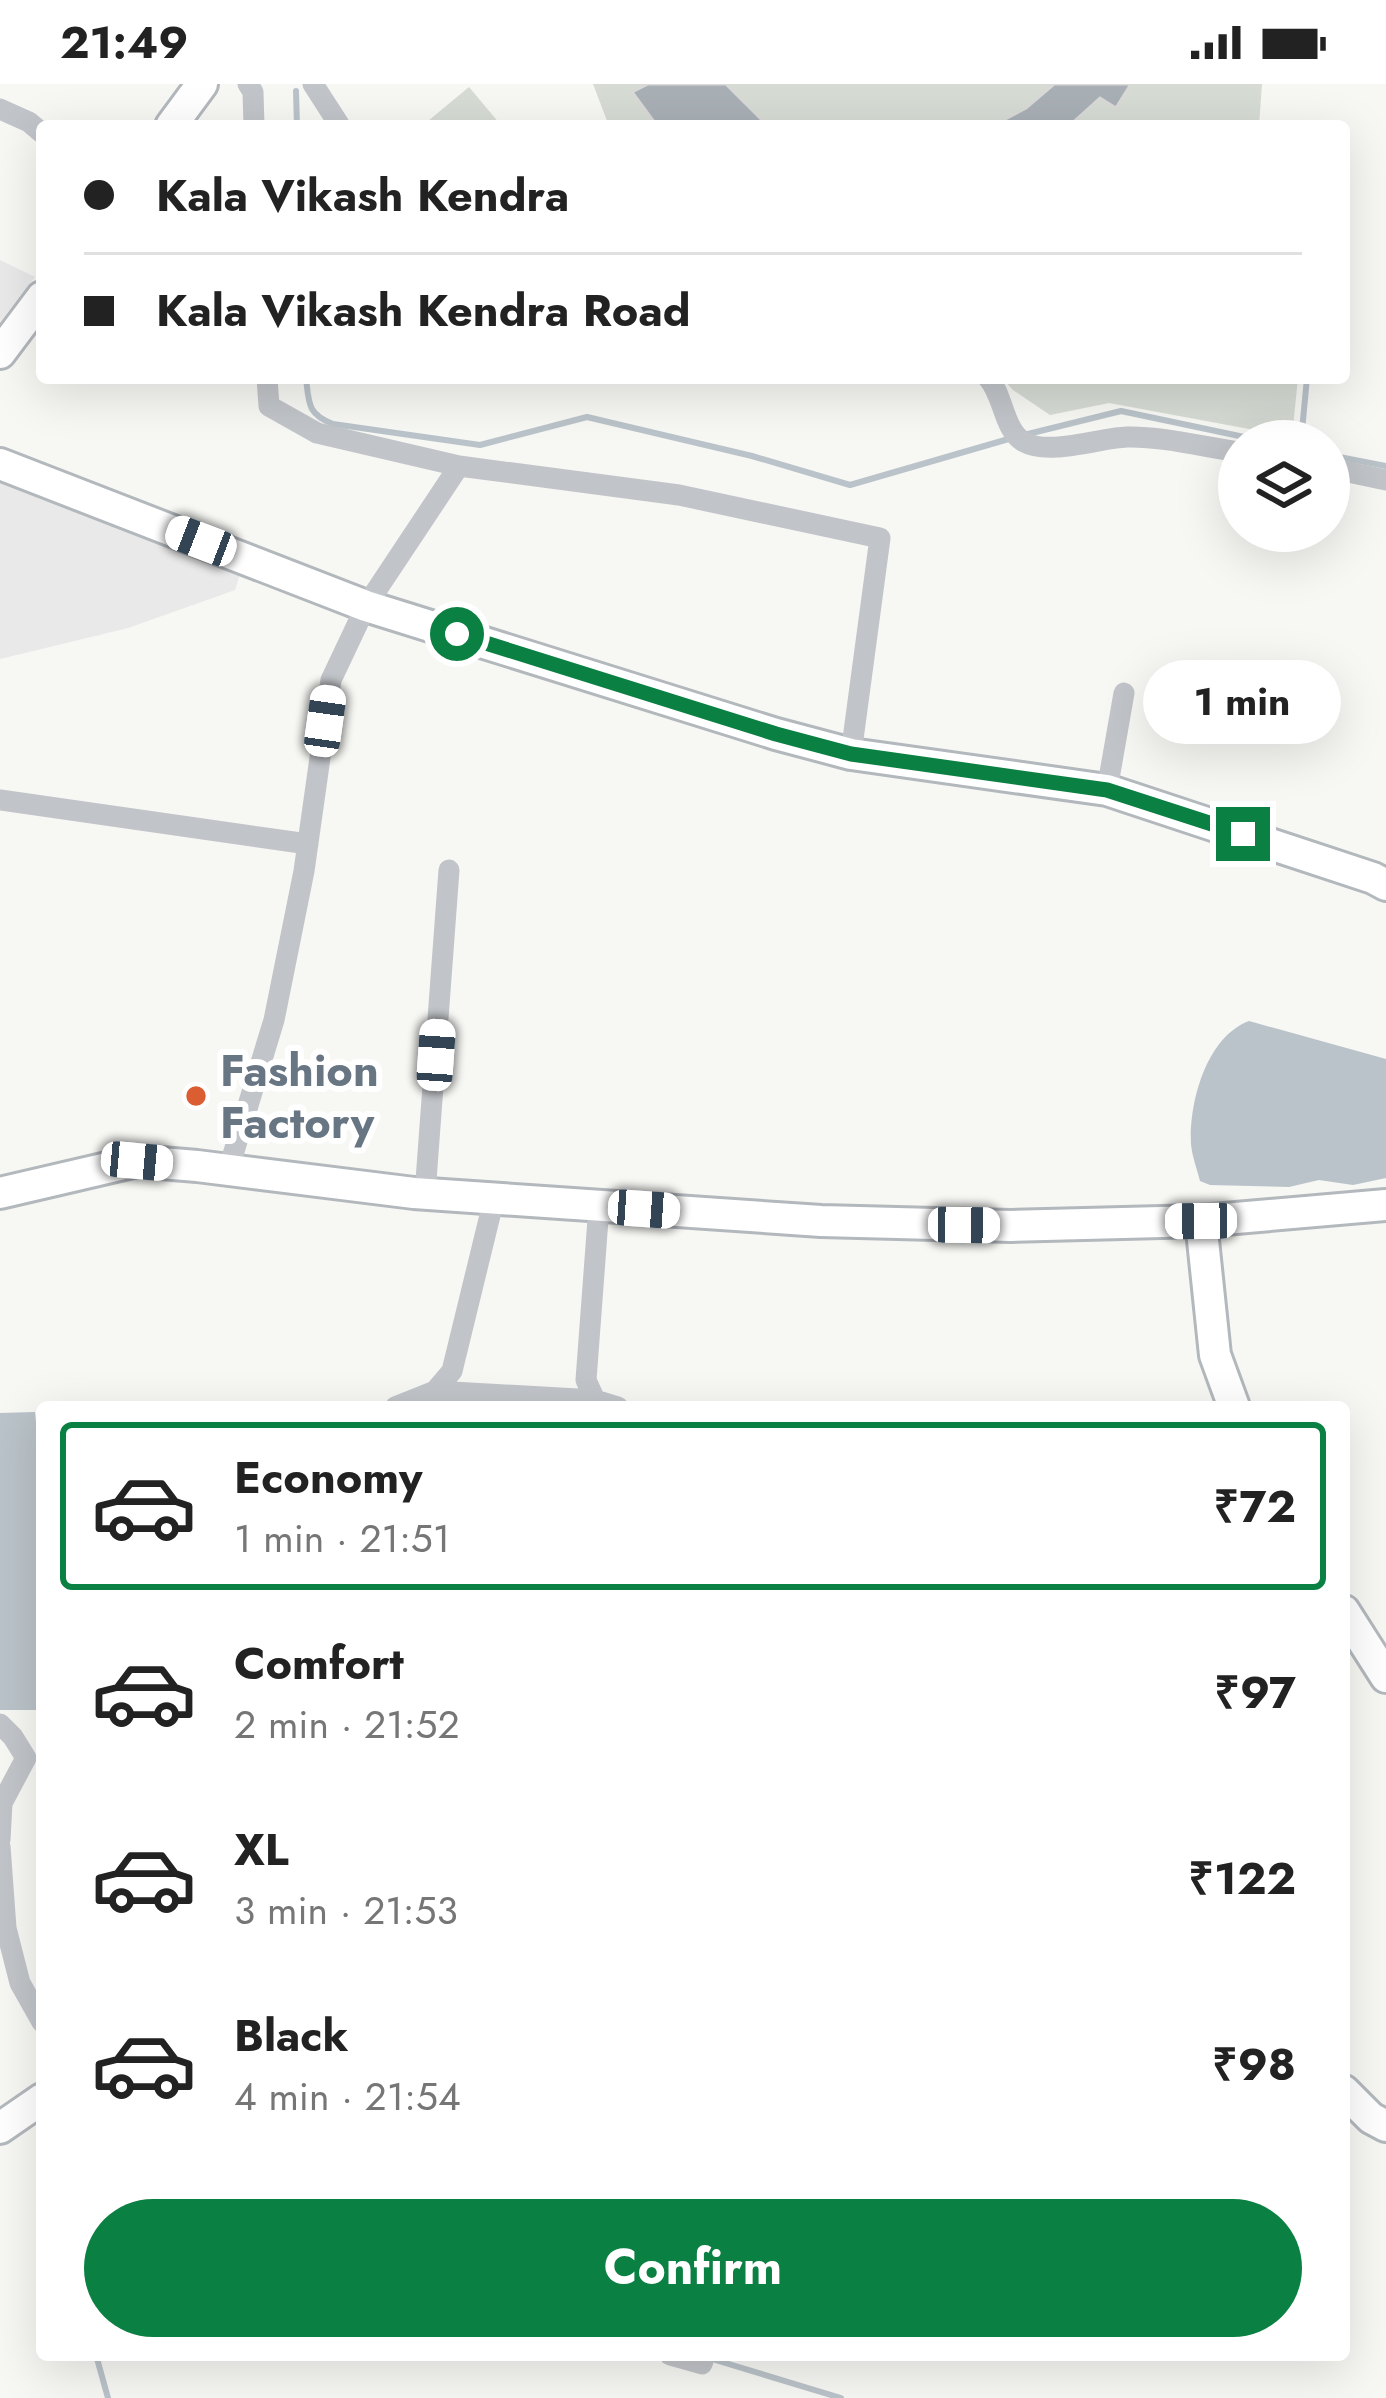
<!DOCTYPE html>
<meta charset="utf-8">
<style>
:root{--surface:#fff;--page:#f6f6f6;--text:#222;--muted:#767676;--line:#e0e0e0;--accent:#0b8043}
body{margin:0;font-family:Jost,sans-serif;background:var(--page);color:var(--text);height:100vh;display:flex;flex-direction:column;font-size:45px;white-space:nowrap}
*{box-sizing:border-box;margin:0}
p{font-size:39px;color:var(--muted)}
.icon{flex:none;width:66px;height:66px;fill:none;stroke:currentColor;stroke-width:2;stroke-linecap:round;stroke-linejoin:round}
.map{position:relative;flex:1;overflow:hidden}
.details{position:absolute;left:36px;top:1317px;width:1314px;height:960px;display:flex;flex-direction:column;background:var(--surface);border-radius:12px;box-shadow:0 12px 48px #0002}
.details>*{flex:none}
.top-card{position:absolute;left:36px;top:36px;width:1314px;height:264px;border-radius:12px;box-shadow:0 12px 48px #0002;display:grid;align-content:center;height:264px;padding:0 48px;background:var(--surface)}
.controls{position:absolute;left:1218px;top:336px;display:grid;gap:24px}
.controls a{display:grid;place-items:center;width:132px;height:132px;border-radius:50%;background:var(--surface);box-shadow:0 12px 48px #0002;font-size:60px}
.end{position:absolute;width:54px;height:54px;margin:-27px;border:15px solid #0b8043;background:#fff;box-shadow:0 0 0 6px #fff}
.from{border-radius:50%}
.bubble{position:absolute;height:84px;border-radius:42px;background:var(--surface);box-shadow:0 12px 48px #0002;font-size:39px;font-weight:700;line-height:84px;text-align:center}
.car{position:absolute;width:36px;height:72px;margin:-36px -18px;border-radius:15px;box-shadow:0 0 9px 3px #0007;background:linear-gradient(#fff 24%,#345 0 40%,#fff 0 76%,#345 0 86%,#fff 0)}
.top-card b{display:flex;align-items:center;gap:42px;height:114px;font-size:45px}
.top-card b+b{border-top:3px solid var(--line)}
.top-card i{width:30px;height:30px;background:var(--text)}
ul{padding:21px 0 0;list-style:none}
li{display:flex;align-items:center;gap:36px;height:168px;margin:0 24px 18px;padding:0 24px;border:6px solid transparent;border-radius:12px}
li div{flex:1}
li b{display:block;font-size:45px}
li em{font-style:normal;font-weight:700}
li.selected{border-color:var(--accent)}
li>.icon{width:108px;height:108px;stroke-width:1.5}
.cta{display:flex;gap:24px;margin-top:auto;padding:24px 48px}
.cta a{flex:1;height:138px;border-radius:72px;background:var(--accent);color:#fff;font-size:48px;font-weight:700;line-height:138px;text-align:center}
.status{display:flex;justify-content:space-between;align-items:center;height:84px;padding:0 60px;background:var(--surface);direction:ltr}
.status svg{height:33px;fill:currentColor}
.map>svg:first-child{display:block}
.built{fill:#e8e9e8}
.green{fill:#d6dcd4}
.water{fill:#bac3c9}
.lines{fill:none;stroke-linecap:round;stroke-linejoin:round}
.stream{stroke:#bac3c9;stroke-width:6}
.building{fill:#a8afb5;stroke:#d9d9d7;stroke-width:3}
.secondary-casing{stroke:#b3b8bd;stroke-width:36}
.street{stroke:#c1c4c8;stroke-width:21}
.secondary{stroke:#fff;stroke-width:30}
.route{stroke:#0b8043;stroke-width:15}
.poi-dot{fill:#da5e32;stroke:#fff;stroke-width:4.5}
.labels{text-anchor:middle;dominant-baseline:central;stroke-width:12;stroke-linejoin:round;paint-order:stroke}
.poi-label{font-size:45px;font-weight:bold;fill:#687684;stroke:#fff;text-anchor:start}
</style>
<div class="status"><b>21:49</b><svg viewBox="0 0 49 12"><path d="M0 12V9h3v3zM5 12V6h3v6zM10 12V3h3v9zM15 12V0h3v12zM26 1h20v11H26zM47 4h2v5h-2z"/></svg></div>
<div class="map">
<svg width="1386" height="2314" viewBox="0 0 1386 2314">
<rect width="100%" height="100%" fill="#f7f7f4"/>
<path class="built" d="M0 176 35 193 0 238Z
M0 392 241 487 235 506 128 544 0 575Z"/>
<path class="green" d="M593 0H1262L1259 42H609Z
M469 3 500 40 422 42Z
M1002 294H1298L1292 353 1109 319 1050 331 1013 306Z"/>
<path class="water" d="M1249 937 1386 975V1094L1353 1101 1319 1096 1289 1103 1210 1101 1200 1097C1197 1085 1192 1072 1191 1060 1189 1019 1206 953 1249 937Z
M35 1328 42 1395V1626H0V1329Z"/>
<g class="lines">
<path class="stream" d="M296 7 297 42
M306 294C309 319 307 330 333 340L480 361 587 333 752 372 850 401 1012 354
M1024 351 1121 327 1263 357
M1301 357 1307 294
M1329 371 1386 382
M96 2271 108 2314
M712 2275 841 2314"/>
</g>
<path class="building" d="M648 0H726L768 42H657L632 8Z
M1054 0H1131L1116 24 1100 14 1069 42H992L1026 24Z"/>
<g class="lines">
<g class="secondary-casing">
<path id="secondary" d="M171 42 202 0
M0 269 42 213
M0 380 366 522 776 650 851 670 1107 706 1373 794 1386 801
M0 1109 137 1077 197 1082 414 1109 821 1137 1011 1142 1201 1137 1386 1121
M1201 1137 1215 1271 1234 1323
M1344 1527 1386 1593
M1344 2007 1371 2034 1386 2042
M0 2044 42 2015"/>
</g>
<path class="street" d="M248 0 253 8 254 42
M313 0 340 42
M0 25 29 38 42 49
M267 294 269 322 317 349 459 382
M988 294C1004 311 1003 346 1024 358 1049 372 1099 354 1127 353 1160 352 1205 363 1239 368
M1329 384 1386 396
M1107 706 1124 609
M0 716 308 760
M228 1087 274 936 304 787 331 596 366 522 459 382 679 411 880 454 851 670
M425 1110 449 786
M599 1122 586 1296 595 1316 618 1323
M435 1307 595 1316
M395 1323 435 1307 452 1287 494 1115
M0 1640 13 1653 26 1674 2 1719 0 1756
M0 1762 6 1844 20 1899 42 1938
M670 2271 702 2280 705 2271"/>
<use href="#secondary" class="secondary"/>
</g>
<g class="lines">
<path class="route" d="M457 550 776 650 851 670 1107 706 1243 750"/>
</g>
<circle class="poi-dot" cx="196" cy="1012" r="12"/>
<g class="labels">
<g class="poi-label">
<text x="220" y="986">Fashion<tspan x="220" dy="52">Factory</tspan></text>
</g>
</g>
</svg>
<div class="controls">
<a><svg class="icon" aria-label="layers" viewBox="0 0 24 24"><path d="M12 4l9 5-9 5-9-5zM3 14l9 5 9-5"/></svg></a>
</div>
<i class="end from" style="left:457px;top:550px"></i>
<i class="end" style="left:1243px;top:750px"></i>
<div class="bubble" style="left:1143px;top:576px;width:198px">1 min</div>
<i class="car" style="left:201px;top:457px;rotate:291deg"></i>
<i class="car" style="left:325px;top:637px;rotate:8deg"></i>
<i class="car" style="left:436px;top:971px;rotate:4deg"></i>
<i class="car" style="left:137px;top:1077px;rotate:95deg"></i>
<i class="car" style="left:644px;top:1125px;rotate:94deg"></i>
<i class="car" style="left:1201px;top:1137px;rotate:269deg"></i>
<i class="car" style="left:964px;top:1141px;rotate:91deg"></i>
<div class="top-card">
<b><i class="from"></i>Kala Vikash Kendra</b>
<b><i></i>Kala Vikash Kendra Road</b>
</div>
<section class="details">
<ul>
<li class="selected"><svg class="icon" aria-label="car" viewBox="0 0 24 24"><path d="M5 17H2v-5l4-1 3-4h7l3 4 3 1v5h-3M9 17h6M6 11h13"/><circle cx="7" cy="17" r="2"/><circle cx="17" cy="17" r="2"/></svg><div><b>Economy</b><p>1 min · 21:51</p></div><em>₹72</em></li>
<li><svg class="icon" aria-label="car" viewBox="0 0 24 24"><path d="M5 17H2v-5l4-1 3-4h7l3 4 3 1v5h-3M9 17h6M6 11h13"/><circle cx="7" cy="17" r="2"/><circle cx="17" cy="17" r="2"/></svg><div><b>Comfort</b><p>2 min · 21:52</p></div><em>₹97</em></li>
<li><svg class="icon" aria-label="car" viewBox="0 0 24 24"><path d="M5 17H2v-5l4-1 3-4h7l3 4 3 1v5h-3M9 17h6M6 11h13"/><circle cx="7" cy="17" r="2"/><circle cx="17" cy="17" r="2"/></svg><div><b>XL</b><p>3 min · 21:53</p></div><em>₹122</em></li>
<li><svg class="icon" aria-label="car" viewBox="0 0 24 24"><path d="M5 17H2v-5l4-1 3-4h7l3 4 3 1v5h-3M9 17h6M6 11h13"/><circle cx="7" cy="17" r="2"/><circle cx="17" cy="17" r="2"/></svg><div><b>Black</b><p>4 min · 21:54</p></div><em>₹98</em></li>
</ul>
<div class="cta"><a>Confirm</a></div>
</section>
</div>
